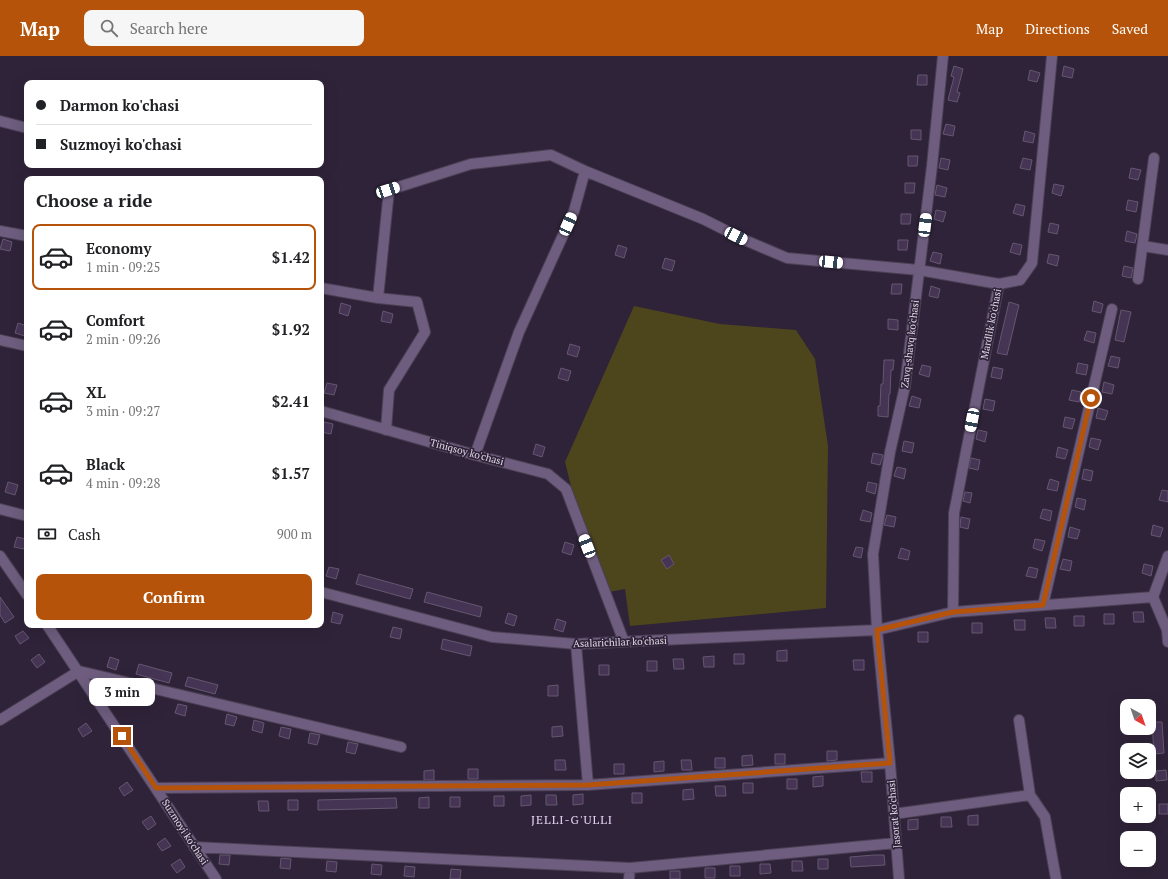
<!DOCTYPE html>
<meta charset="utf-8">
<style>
:root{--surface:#fff;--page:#f6f6f6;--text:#202124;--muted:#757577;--line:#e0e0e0;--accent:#b45309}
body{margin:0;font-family:"PT Serif",serif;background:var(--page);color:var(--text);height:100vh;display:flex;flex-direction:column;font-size:15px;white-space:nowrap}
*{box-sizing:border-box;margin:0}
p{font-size:13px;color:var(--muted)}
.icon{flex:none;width:22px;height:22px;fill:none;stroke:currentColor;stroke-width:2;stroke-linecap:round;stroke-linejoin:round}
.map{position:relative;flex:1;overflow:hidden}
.sheet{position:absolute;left:24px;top:120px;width:300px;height:452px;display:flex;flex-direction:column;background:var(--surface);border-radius:8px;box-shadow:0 4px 16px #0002}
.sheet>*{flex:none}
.hud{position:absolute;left:24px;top:24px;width:300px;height:88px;border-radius:8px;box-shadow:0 4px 16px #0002;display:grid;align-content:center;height:88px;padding:0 12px;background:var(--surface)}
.needle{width:26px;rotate:140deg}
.buttons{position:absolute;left:1120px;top:643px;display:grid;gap:8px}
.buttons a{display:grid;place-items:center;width:36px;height:36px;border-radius:8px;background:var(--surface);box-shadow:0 4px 16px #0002;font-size:20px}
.end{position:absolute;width:18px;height:18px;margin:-9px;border:5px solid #b45309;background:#fff;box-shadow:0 0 0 2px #fff}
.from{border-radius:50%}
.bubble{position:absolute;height:28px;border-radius:8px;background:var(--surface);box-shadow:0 4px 16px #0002;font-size:13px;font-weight:800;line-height:28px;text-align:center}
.car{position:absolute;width:12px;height:24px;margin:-12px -6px;border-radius:5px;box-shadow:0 0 3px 1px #0007;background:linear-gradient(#fff 24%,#345 0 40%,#fff 0 76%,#345 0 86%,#fff 0)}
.hud b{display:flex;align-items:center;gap:14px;height:38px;font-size:15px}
.hud b+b{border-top:1px solid var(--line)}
.hud i{width:10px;height:10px;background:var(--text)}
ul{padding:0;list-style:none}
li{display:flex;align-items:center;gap:12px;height:66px;margin:0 8px 6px;padding:0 4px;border:2px solid transparent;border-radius:8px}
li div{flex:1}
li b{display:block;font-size:15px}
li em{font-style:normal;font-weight:800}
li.on{border-color:var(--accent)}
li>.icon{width:36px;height:36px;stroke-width:1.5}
h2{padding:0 12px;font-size:18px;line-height:48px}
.pay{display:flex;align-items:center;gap:10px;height:44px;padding:0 12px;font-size:15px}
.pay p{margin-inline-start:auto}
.primary-button{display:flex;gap:8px;margin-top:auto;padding:8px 12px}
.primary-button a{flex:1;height:46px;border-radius:8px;background:var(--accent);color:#fff;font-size:16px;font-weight:800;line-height:46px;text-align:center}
header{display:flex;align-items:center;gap:24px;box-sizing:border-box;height:56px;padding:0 20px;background:var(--accent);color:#fff}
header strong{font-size:19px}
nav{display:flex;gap:22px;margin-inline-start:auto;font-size:14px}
.search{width:280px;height:36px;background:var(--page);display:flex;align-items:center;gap:10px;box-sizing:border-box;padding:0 14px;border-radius:8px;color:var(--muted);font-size:15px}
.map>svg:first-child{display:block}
.green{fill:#4d451c}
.building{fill:#463455;stroke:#645770}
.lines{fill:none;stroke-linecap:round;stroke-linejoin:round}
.minor-casing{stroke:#4b4055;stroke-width:12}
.minor{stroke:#6e5d7e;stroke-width:10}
.route{stroke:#b45309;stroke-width:5}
.labels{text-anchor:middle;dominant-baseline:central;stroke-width:3.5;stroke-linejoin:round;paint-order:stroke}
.street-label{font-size:10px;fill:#e0d8e7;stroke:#2f2339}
.quarter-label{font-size:12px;letter-spacing:1px;fill:#e4d4f2;stroke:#2f2339}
</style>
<header>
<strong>Map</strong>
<div class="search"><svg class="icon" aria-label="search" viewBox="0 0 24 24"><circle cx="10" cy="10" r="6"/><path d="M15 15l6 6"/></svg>Search here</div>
<nav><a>Map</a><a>Directions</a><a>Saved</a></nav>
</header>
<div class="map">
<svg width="1168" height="823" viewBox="0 0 1168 823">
<rect width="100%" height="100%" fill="#2f2339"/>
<path class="green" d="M634 250 720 268 796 274 815 303 828 390 826 552 630 570 625 533 609 536 580 466 565 406Z"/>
<path class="building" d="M954 10 963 13 957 36 960 37 957 46 948 44 954 21 951 20Z
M1064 10 1074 13 1072 22 1062 20Z
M1030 14 1040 17 1037 26 1028 24Z
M918 19H927V29H917Z
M946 68 955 70 953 80 943 78Z
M911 74H921V84L911 83Z
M1025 75 1035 78 1033 87 1023 85Z
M908 100H918L917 110H908Z
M941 102 950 104 948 114 939 112Z
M1023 102 1032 104 1030 114 1020 112Z
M1131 112 1141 114 1138 124 1129 122Z
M905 127H915L914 137H905Z
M1054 128 1064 130 1061 140 1052 137Z
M937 129 947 132 945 141 935 139Z
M1128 144 1138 146 1136 156 1126 154Z
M1016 148 1025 150 1023 160 1013 157Z
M936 154 946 156 943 166 934 163Z
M901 158H911L910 168H901Z
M1050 167 1059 169 1057 178 1048 176Z
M1127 175 1137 178 1135 187 1125 185Z
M3 183 12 186 10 195 0 193Z
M898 184H908L907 194H898Z
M1013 187 1022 189 1020 199 1010 196Z
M618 189 627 192 624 202 615 199Z
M933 196 942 198 940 208 930 205Z
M1049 198 1059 200 1057 210 1047 207Z
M665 202 675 205 672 215 662 212Z
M1124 210 1133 212 1131 222 1122 220Z
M892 228H902L901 238H891Z
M931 230 940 233 938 242 929 240Z
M1094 245 1103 248 1101 257 1092 255Z
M1009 246 1019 249 1007 299 997 297Z
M341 247 351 250 348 260 339 257Z
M1121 254 1131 256 1124 286 1115 284Z
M383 255 393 258 391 267 381 265Z
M888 263 898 264V274L888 273Z
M18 267 27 270 25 280 15 277Z
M1087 275 1096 277 1094 287 1084 284Z
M570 288 580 291 577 301 567 298Z
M1111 300 1120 302 1118 312 1108 310Z
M884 304H894L893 314H891L890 338H889L888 361 878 360V350H880L881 328H883Z
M1078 307 1088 309 1086 319 1076 317Z
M922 309 931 311 929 321 919 318Z
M993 311 1003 313 1001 323 991 321Z
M561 312 571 315 568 325 558 322Z
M1104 326 1114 329 1112 338 1102 336Z
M327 327 337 329 334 339 324 337Z
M1072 334 1081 336 1079 346 1069 344Z
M912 340 921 343 919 352 909 350Z
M985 343 995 345 993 355 983 353Z
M1098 352 1108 355 1105 364 1096 362Z
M1065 361 1075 363 1072 373 1063 371Z
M324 366 333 368 331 378 321 376Z
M978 374 987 376 985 386 976 383Z
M1091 382 1101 384 1098 394 1089 391Z
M904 385 914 387 912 397 902 395Z
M536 388 545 391 542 401 533 398Z
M1058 391 1068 394 1065 403 1056 401Z
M873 397 883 399 880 409 871 407Z
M971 402 980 404 978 414 969 412Z
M897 411 906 413 904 423 894 420Z
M1084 413 1093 415 1091 425 1082 423Z
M1050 423 1059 426 1057 435 1047 433Z
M8 426 18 429 15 439 5 436Z
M868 426 877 428 875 438 866 435Z
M1162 434 1168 435V446L1159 444Z
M965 436 972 437 970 447 963 445Z
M1077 442 1086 444 1084 454 1075 451Z
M1043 453 1052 455 1050 465 1040 462Z
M863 454 872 457 870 466 860 464Z
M887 459 896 461 894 471 884 469Z
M961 461 970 463 968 473 960 471Z
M1153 469 1163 472 1160 481 1151 479Z
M1070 471 1080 474 1077 483 1068 481Z
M17 481 26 483 24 493 14 491Z
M1035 483 1045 485 1042 495 1033 492Z
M565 486 574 489 571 499 562 496Z
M856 491 863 492 861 502 853 500Z
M901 492 910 495 908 504 898 502Z
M669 499 674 508 667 513 661 504Z
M1063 503 1072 505 1070 515 1060 513Z
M1144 508 1153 510 1151 520 1142 517Z
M329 511 339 513 336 523 326 520Z
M1029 511 1038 513 1036 522 1026 520Z
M359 518 413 533 410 543 356 528Z
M427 536 482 551 480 561 424 546Z
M0 541 14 561 5 567 0 559Z
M333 556 343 559 340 568 331 566Z
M1133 556H1143L1144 566H1134Z
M508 557 517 560 514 570 505 567Z
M1104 558H1114V568H1104Z
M1074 560H1084V570H1074Z
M1045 562H1055L1056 572H1046Z
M557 563 566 566 563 576 554 573Z
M1014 564H1025V574H1015Z
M972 567H982V577H972Z
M393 571 402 573 400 583 390 581Z
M23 575 29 582 20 588 15 580Z
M918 576H928V586H918Z
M443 583 472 590 470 600 441 593Z
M787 594V605H777V595Z
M39 598 45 606 37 612 31 604Z
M734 598H744V608H734Z
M714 600V611H704L703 601Z
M110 601 119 604 116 614 107 611Z
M673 603H683L684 613H674Z
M853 604H864V614H854Z
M647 605H657V615H647Z
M139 608 172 617 169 627 136 618Z
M599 609H609V619H599Z
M188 621 218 629 215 638 185 630Z
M558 629V640H548V630Z
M178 648 187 650 185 660 175 657Z
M227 658 237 661 234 670 225 668Z
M254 664 264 667 262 677 252 674Z
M1152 666H1162L1164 697 1154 698Z
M86 667 92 675 83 681 78 673Z
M562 670 563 680 552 681V671Z
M281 671 291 673 289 683 279 680Z
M310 677 320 679 317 689 308 687Z
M348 686 358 688 355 698 346 696Z
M827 695H837V704L827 705Z
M775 698H785V708H775Z
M752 699 753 709 742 710V700Z
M715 702H725V712H715Z
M555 704H565L566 714H555Z
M681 704H691L692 714H682Z
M664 705V715L654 716V706Z
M614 708H624V718H614Z
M468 713H478V723H468Z
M434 714V724H424V715Z
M1166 714 1167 724 1156 725V715Z
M861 716H872V726H862Z
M823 720V730L813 731V721Z
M787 723H797V733H787Z
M127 726 133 734 124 740 119 732Z
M743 727H753V737H743Z
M715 730H725L726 740H716Z
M693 733 694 743 683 744V734Z
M632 737H642V747H632Z
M583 738V748L573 749V739Z
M531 739V749L521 750V740Z
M546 739H556L557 749H546Z
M494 740H504V750H494Z
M429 741V752H419V742Z
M450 741H460V751H450Z
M396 742 397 752 318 754V744Z
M288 744H298V754H288Z
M258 745H268L269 755H259Z
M1159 748H1168V758H1159Z
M978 759V769H968V760Z
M151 760 156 768 148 774 142 766Z
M941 761H951L952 771H941Z
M918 763V773L908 774V764Z
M165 782 171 790 162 795 157 788Z
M220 799H230L229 809 219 808Z
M874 799H884L885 809 851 811 850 801Z
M281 802 291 803 290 813 280 812Z
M180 803 185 811 177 817 171 809Z
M818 803H828V813H818Z
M327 805 337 806 336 816 326 815Z
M792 805H802L803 815H792Z
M372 808 382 809 381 819 371 818Z
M760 808H770L771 817 760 818Z
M405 810 415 811 414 821 404 820Z
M730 810H740V820H730Z
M705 812H715V822H705Z
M451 813 461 814 460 823H450Z
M670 815H680V823H670Z"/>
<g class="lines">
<g class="minor-casing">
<path id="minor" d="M0 65 27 72
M0 175 27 180
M1143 190 1168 194
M1138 223 1154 102
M321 232 378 242 417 246 425 276 389 334 386 374
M378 242 389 134 471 108 551 99 585 115 703 163 747 185 787 202 919 214 999 228
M0 284 27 290
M321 355 475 399 548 418 566 433 624 586
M475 399 519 276 574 155 585 115
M0 453 27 460
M0 500 27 539
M321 536 492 581 576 588 877 574 953 556 1153 541 1168 500
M1153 541 1167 574 1168 586
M1043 549 1112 253
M953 556 954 457 999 228 1020 224 1032 207 1052 0
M47 569 216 823
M576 588 588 729
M0 664 79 615 401 691
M1019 664 1030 739 1045 761 1056 823
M156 732 588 729 890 707
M894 758 1030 739
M194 791 630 812 896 787
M629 823 630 812
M899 823 890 707 877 574 873 498 890 396 905 330 932 110 943 0"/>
</g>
<use href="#minor" class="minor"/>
</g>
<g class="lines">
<path class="route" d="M122 680 156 732 588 729 890 707 877 574 953 556 1043 549 1091 342"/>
</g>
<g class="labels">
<g class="street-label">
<text transform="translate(991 268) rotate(-79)">Mardlik ko'chasi</text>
<text transform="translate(910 288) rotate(-83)">Zavq-shavq ko'chasi</text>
<text transform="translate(467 396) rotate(15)">Tiniqsoy ko'chasi</text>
<text transform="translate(620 586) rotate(-2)">Asalarichilar ko'chasi</text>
<text transform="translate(894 758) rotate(-95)">Jasorat ko'chasi</text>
<text transform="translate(185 776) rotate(57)">Suzmoyi ko'chasi</text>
</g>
<g class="quarter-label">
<text x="572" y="763">JELLI-G'ULLI</text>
</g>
</g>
</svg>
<div class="buttons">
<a><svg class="needle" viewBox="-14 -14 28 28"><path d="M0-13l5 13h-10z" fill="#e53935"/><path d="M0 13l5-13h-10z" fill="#757577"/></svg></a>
<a><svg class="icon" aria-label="layers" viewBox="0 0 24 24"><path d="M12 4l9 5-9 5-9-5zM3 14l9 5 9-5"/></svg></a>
<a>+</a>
<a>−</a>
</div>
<i class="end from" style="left:1091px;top:342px"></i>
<i class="end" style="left:122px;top:680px"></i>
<div class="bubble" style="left:89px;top:622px;width:66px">3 min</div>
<i class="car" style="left:388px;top:134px;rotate:72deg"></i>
<i class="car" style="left:568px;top:168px;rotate:24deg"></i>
<i class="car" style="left:925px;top:169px;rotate:7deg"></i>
<i class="car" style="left:736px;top:180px;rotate:117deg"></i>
<i class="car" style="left:831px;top:206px;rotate:95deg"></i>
<i class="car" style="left:972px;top:364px;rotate:191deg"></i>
<i class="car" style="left:587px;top:490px;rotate:339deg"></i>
<div class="hud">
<b><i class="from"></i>Darmon ko'chasi</b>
<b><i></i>Suzmoyi ko'chasi</b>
</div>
<section class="sheet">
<h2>Choose a ride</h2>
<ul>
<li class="on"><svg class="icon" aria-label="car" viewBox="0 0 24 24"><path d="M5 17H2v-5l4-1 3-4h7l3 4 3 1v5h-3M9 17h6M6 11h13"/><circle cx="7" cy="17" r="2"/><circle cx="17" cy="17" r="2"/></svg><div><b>Economy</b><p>1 min · 09:25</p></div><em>$1.42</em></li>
<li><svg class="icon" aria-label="car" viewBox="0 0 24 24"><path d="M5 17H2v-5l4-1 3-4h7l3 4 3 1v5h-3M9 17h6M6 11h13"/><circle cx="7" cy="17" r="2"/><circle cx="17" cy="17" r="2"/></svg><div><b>Comfort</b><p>2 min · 09:26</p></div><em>$1.92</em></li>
<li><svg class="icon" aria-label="car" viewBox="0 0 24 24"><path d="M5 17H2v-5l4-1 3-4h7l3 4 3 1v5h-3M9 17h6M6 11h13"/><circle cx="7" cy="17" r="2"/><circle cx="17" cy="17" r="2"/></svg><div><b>XL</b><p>3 min · 09:27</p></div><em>$2.41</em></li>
<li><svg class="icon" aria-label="car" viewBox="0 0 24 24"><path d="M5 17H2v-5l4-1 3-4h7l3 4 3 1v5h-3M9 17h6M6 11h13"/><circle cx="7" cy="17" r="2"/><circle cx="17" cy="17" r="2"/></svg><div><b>Black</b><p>4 min · 09:28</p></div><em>$1.57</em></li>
</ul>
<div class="pay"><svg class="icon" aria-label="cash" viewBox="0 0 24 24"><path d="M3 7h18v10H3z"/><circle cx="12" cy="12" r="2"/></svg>Cash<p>900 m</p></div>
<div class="primary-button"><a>Confirm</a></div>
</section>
</div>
